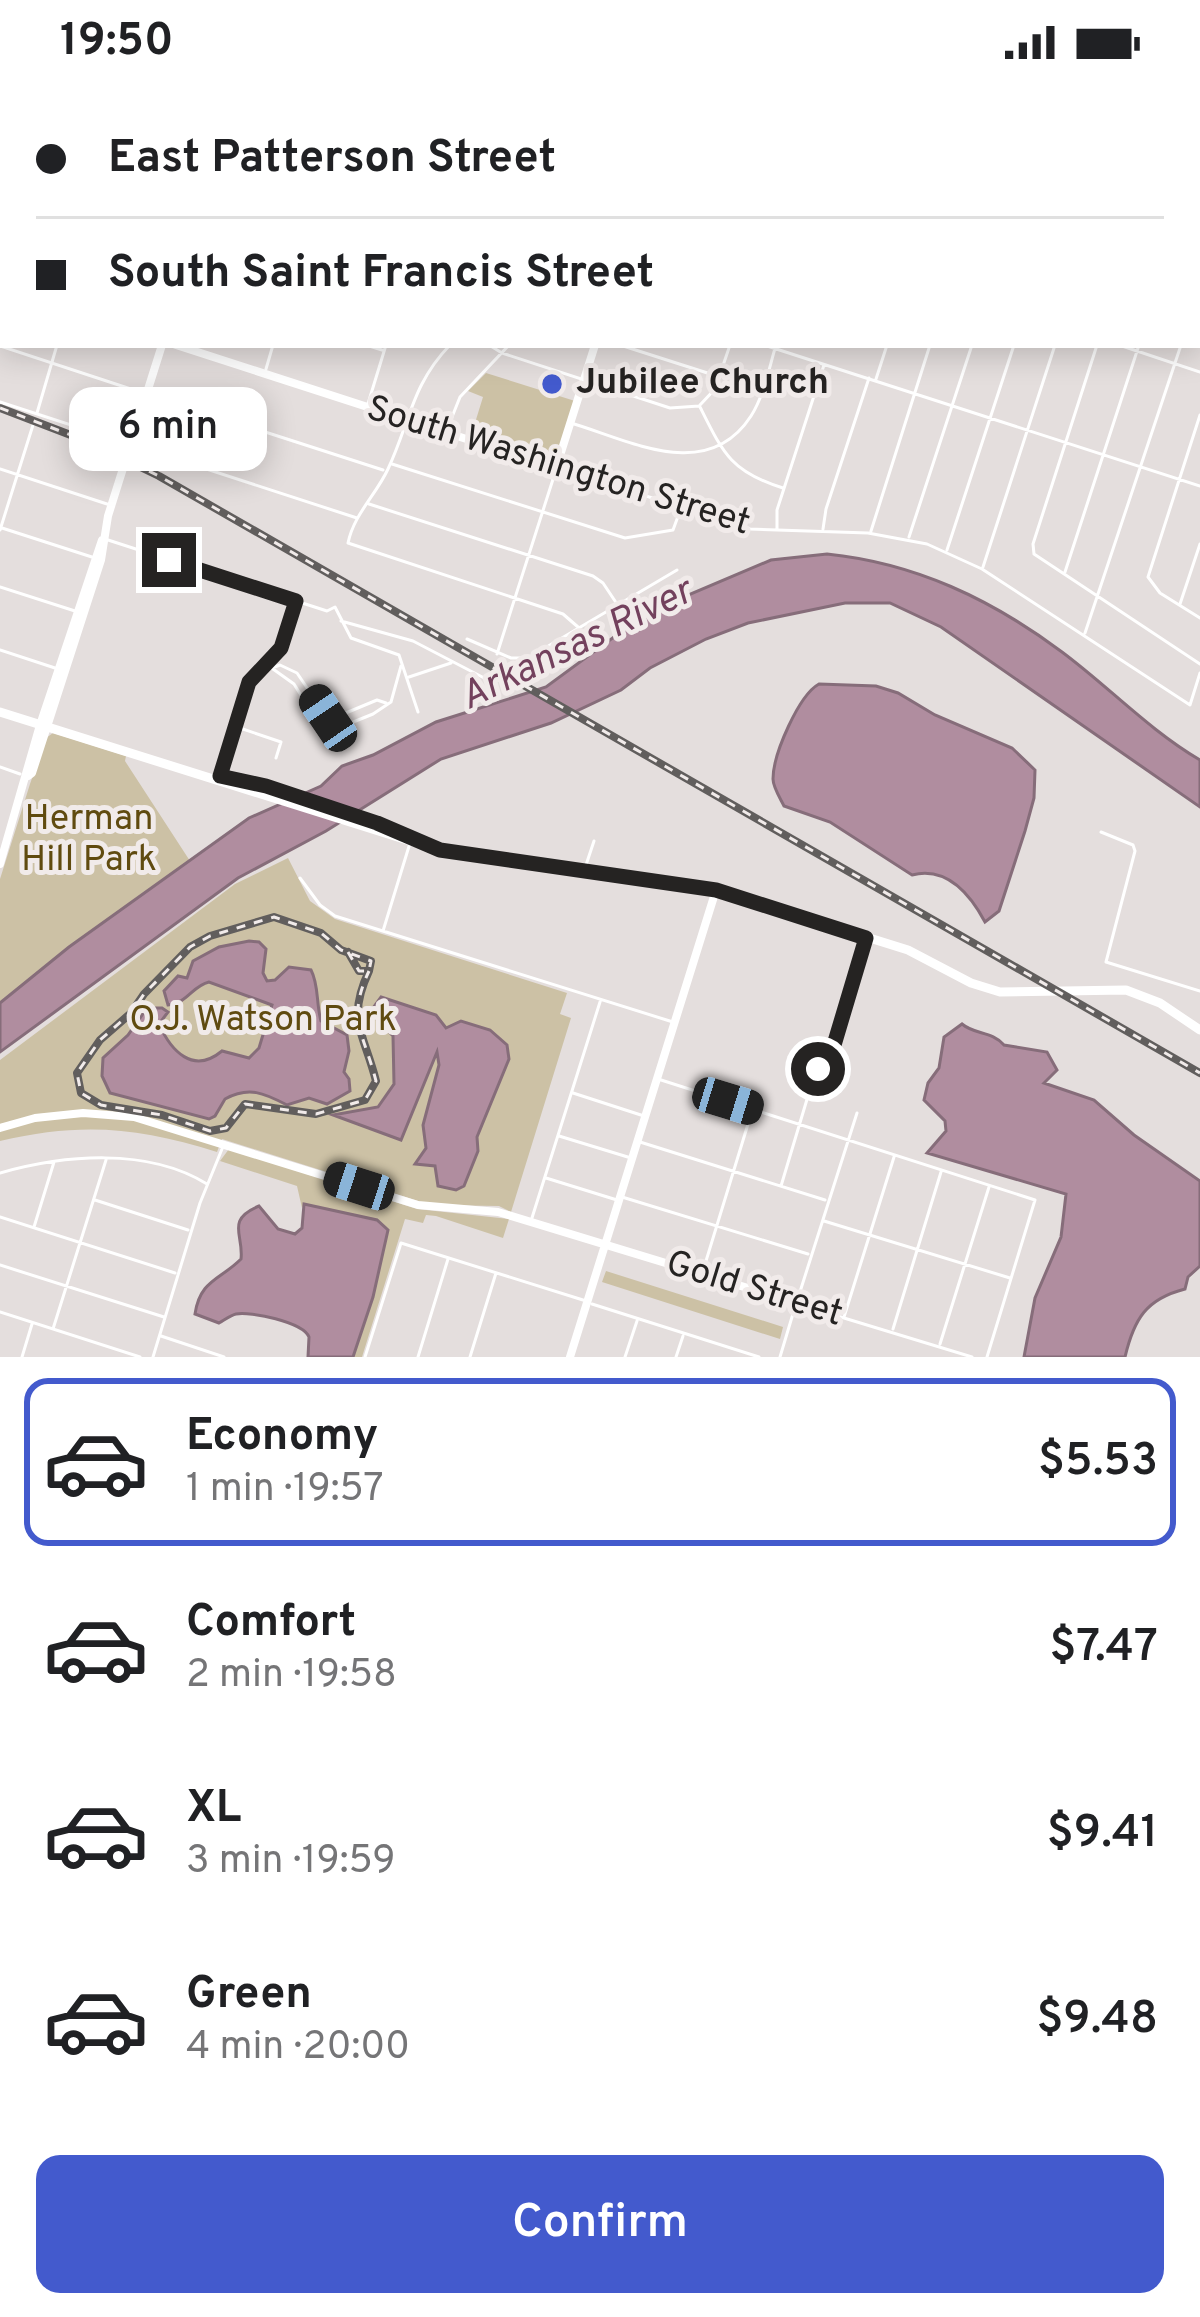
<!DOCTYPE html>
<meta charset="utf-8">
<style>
:root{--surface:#fff;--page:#f6f6f6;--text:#202124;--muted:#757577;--line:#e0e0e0;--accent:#435acd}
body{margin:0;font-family:Overpass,sans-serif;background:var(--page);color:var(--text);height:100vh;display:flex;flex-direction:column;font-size:45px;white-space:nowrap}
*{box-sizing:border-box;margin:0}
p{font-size:39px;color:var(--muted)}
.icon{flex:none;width:66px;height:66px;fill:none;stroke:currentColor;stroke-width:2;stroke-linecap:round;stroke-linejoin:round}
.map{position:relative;height:1273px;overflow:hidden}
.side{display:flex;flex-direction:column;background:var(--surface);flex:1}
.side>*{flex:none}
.hud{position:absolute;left:0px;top:0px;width:1200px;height:264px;box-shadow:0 6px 30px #0003;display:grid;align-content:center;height:264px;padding:0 36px;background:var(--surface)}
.end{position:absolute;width:54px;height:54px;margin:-27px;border:15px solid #252322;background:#fff;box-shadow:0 0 0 6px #fff}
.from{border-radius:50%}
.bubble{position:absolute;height:84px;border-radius:24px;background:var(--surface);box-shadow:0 6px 30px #0003;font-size:39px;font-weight:600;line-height:84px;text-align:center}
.car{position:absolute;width:36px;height:72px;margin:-36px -18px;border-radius:15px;box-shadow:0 0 9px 3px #0007;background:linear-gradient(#222 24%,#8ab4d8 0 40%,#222 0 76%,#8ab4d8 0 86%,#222 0)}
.hud b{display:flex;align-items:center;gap:42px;height:114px;font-size:45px}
.hud b+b{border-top:3px solid var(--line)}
.hud i{width:30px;height:30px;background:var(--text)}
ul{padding:21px 0 0;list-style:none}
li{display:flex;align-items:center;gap:36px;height:168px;margin:0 24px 18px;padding:0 12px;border:6px solid transparent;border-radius:24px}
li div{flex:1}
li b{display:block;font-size:45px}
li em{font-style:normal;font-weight:600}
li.active{border-color:var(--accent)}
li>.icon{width:108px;height:108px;stroke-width:1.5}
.action{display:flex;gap:24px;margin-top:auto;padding:24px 36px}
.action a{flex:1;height:138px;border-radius:24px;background:var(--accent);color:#fff;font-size:48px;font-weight:600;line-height:138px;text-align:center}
.status{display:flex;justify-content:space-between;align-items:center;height:84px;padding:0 60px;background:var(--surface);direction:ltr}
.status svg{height:33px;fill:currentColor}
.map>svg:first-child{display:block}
.green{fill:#ccc1a5}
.water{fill:#b08d9f;stroke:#866d7a;stroke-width:3}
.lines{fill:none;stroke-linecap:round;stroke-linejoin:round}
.street{stroke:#fff;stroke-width:3}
.secondary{stroke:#fff;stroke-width:8}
.primary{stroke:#fff;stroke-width:9}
.rail-casing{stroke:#615e5d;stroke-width:8}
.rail{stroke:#f1ebea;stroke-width:3;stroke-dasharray:9;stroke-linecap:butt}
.route{stroke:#252322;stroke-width:15}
.poi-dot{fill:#435acd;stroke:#f1ebea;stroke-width:4.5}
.labels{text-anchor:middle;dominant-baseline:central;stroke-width:10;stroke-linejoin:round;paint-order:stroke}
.poi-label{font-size:36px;font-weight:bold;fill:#252322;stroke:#f1ebea;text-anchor:start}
.street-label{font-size:36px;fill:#252322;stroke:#f1ebea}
.park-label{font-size:36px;fill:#604b10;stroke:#f1ebea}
.water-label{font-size:39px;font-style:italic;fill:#73415d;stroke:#f1ebea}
</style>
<div class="status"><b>19:50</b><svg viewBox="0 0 49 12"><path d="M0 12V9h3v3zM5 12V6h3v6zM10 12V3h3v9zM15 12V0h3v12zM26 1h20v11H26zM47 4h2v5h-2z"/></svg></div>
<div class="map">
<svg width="1200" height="1273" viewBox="0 0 1200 1273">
<rect width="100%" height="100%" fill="#e4dedd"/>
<path class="green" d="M486 289 575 317 554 380 470 355 483 313 468 307Z
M53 649 126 672 125 677 190 777 0 919V795L30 700 46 654Z
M288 774 310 817 335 835 567 909 560 930 571 934 511 1128 499 1122 431 1121 222 1055 217 1068C138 1043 81 1038 0 1057V976L235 800Z
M229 1065 417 1125 509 1135 503 1154 436 1132 426 1131 423 1139 405 1135 362 1273H353L373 1213 388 1146 365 1134 304 1120 302 1124 297 1102 220 1077Z
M606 1187 783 1243 780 1255 602 1198Z"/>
<path class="water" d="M827 470C915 479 991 515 1062 568 1109 603 1149 646 1200 676V723L941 543 890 519H845L748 539 706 555 650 584 621 606 551 639 441 675 326 747 238 794 0 968V919L69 863 249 734 321 702 342 682 373 671 436 638 546 603 648 528 771 476Z
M819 600 876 602 898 609 935 631 1012 664 1035 686 1034 714 1025 747 999 827 985 838C970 810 947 782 912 791L830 738 784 722C780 714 773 703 773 695 773 670 799 611 819 600Z
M249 857 259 858 266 865 263 889 267 897 275 896 289 883 311 886C319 901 316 919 321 937L347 951 349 967 344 988 349 995 350 1007 327 1020 309 1014 287 1021C264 1009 249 1002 225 1015L215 1032 209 1035 110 1009 102 992 103 974 128 951 147 924H162L168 928 159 940C171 967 193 991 222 967L249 974 259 964 272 921 209 898C192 902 188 919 168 921L164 907 178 892 187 894 193 877 219 863Z
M381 913 436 931 446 944 461 937 490 946 507 961 509 975 477 1053 478 1067 464 1102 456 1106 438 1102 435 1082 415 1080 426 1064 423 1041 439 981 437 968 401 1056 333 1031 378 1023 394 1000 393 952 370 928Z
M962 940C975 951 992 947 1004 961L1047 968 1057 986 1044 999 1094 1016 1134 1051 1200 1097V1182L1188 1193 1185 1205C1146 1215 1134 1235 1125 1273H1024L1035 1214 1061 1153 1066 1110 927 1069 946 1047 945 1037 924 1016 928 999 939 984 944 953Z
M304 1120 377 1136 388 1146 373 1213 353 1273H308C308 1272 309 1254 309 1253 303 1238 250 1227 236 1230 231 1231 223 1237 219 1239L195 1230C200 1196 220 1196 241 1175 244 1151 225 1136 259 1122L278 1145 295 1150 302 1144Z"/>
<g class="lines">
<path class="street" d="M44 0 53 3
M201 0 210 3
M370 0 380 3
M33 3 34 0
M151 3 152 0
M355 3 356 0
M468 3 469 0
M572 3 573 0
M752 3 753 0
M883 3 884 0
M1016 3 1017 0
M0 38 3 39
M0 89 3 90
M0 108 3 98
M0 146 3 147
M1197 212 1200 203
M366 261 382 266
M450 261C412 300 410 338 388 385 376 411 354 430 348 459L563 530 578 543
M489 261 502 269 670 324 699 322
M620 261 720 293
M764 261 1200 402
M1097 261 1033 460 1034 470 1200 580
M1119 261 1200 288
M0 262 146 310
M266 285 273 261
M876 295 887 261
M157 313 383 386
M0 318 357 434
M700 321 715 305 730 261
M367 323 386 261
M700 323C723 369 731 388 783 404
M37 329 57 261
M1200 331 1148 493 1160 509 1200 534
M571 339C629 356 707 400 751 332 764 312 769 284 776 261
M446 348 460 313 509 261
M392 380 625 454 673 446 680 427
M0 385 107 420
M561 385 750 445 868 449 927 460 982 485 1190 621 1200 589
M369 420 593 492 603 499 617 520
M2 444 95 474
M777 444V426L824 281
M823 445 826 425 869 294
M0 446 33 341
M871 447 930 261
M909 453 972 261
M105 455 327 527 335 523 351 554 399 571 418 628
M947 466 1014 261
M983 483 1055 261
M1065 488 1139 261
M0 503 75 527
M1180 520 1200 460
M341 537 413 557 488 596
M1085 549 1181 261
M467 555 511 574H528L677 486
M0 566 55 584
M497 570 555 389
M266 580 294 600 320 642 331 647 373 630 391 618 401 582
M272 584 280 581 297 589 329 636 377 616 386 619
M409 593 451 579
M237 643 281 658 276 674
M0 683 20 690
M221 687 249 599 279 568 295 519
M1101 748 1133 761 1135 767 1106 878 1200 907
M585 784 594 757
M300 794 320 821 335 832 673 938
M383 847 410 759
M658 995 1035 1116 987 1273
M573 1009 644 1032
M559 1052 631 1074
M640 1058 825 1116
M0 1089C64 1071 147 1063 207 1100
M546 1094 617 1116
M781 1102 814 992 831 971 866 855
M622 1113 808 1170
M95 1116 188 1146
M0 1133 175 1189
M531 1137 600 918
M824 1137 1010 1194
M34 1143 54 1078
M0 1181 164 1233
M702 1190 752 1027
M798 1214 857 1029
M592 1220 759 1273
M798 1220 972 1273
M0 1228 140 1273
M844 1233 894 1073
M53 1245 106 1076
M893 1245 941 1088
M161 1252 224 1273
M940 1260 989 1103
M22 1273 32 1240
M153 1273 200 1119 222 1065
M365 1273 401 1159 583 1216
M418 1273 448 1175
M470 1273 496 1189
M625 1273 637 1237
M676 1273 683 1252
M780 1273 795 1223"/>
<path class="secondary" d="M675 0 685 3
M239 3 240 0
M1197 169 1200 170
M0 204 3 205
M176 261 556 384 595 261
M28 692 32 689 101 476 108 432 162 261
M0 780 40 641 102 456
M0 1044 35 1034 83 1029 134 1033 418 1121 498 1128 797 1219
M570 1273 716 806"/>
<path class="primary" d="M0 628 439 766 716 806 908 866 971 899 1000 908 1126 906 1160 919 1200 946
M222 693C256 699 387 734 409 755"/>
<g class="rail-casing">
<path id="rail" d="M1197 149 1200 140
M0 324 89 358 159 392 1200 989
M348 868 359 887H369L371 877 341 866 321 849 274 833 210 852 190 863 144 910 131 929 100 956 77 989 81 1009 101 1021 162 1031 210 1047 226 1044 245 1020 316 1030 365 1016 376 997C364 949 346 936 369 887"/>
</g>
<use href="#rail" class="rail"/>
</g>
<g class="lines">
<path class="route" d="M169 476 296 517 281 564 249 598 220 692 266 702 377 739 440 766 716 806 866 854 831 971 818 985"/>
</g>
<circle class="poi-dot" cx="552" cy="300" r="12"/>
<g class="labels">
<g class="poi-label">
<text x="576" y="300">Jubilee Church</text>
</g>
<g class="street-label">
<text transform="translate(558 383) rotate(17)">South Washington Street</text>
<text transform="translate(754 1206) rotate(17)">Gold Street</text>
</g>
<g class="park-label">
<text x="89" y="736">Herman<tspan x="89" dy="41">Hill Park</tspan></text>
<text x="263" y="937">O.J. Watson Park</text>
</g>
<g class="water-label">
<text transform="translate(577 562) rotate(-26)">Arkansas River</text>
</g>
</g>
</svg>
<i class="end from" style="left:818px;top:985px"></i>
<i class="end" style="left:169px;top:476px"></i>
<div class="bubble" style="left:69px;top:303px;width:198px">6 min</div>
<i class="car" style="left:328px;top:634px;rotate:326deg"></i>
<i class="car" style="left:728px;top:1017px;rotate:107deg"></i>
<i class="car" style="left:359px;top:1102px;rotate:288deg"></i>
<div class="hud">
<b><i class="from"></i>East Patterson Street</b>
<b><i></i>South Saint Francis Street</b>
</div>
</div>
<section class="side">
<ul>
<li class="active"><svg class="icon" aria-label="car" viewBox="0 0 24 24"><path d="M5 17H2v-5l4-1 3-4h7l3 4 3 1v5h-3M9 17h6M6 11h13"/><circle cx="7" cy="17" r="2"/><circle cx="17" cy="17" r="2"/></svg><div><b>Economy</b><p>1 min · 19:57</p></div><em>$5.53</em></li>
<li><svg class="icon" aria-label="car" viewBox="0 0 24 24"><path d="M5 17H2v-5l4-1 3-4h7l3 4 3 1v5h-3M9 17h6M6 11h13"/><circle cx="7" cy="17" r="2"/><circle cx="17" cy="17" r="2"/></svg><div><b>Comfort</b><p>2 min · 19:58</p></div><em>$7.47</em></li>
<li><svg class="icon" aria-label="car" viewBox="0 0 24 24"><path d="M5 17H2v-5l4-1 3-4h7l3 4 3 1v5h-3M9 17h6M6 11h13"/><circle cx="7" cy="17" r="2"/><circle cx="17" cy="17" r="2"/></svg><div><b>XL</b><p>3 min · 19:59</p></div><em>$9.41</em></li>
<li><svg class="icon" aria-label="car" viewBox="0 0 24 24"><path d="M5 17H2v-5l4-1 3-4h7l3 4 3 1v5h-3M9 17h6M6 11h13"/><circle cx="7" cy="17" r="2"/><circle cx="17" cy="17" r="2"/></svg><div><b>Green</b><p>4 min · 20:00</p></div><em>$9.48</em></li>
</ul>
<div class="action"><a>Confirm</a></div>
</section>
